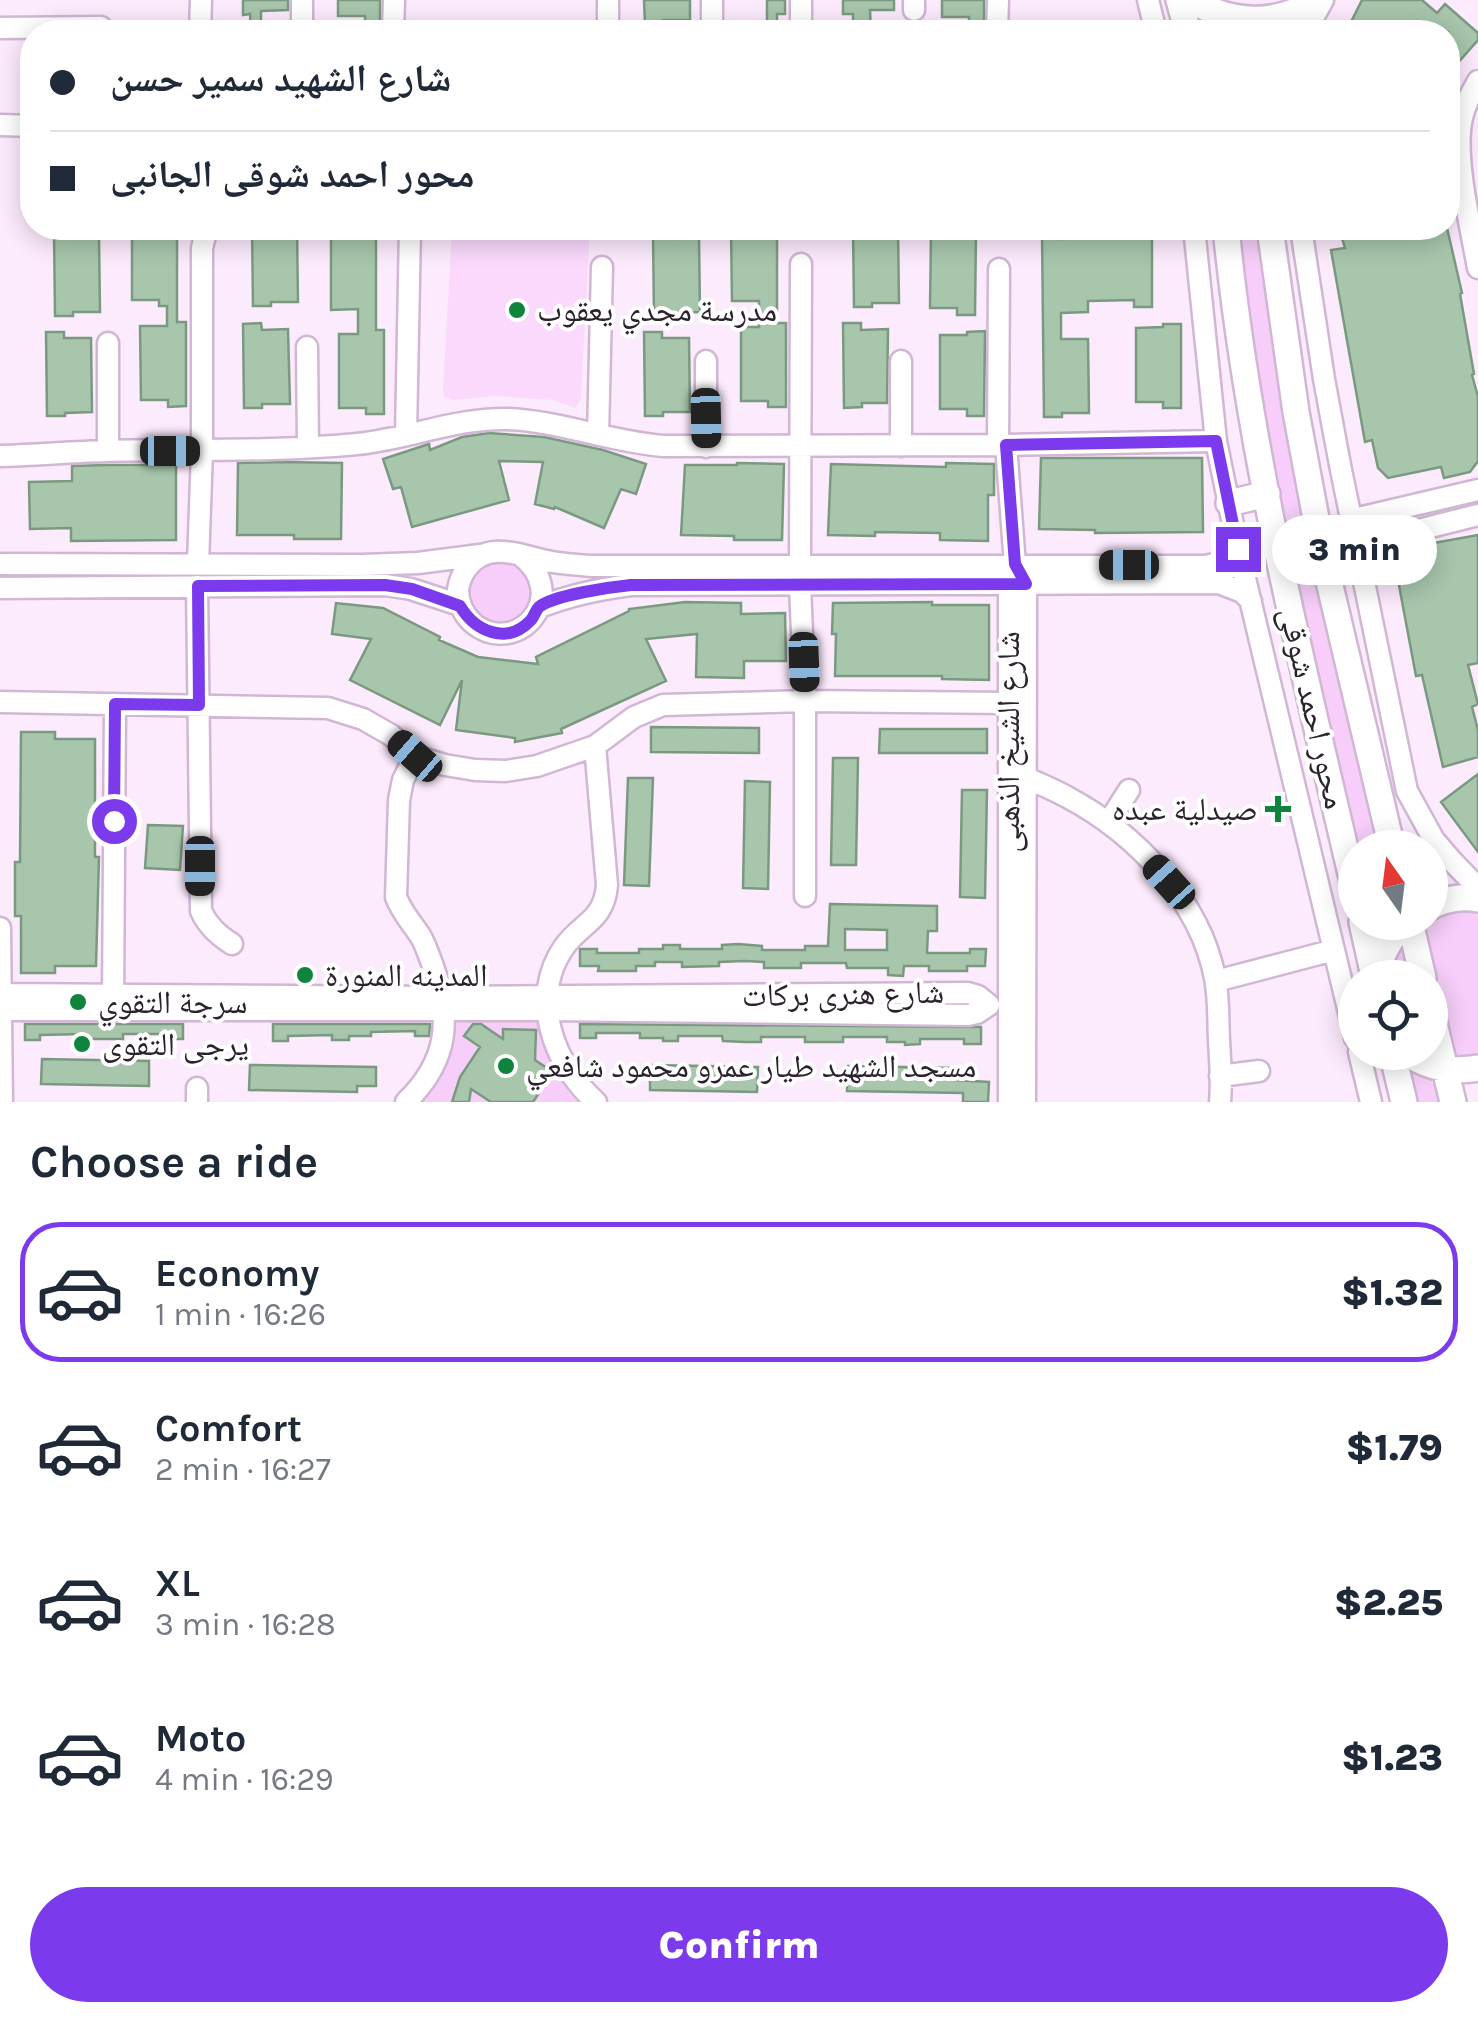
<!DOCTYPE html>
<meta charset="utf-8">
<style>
:root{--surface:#fff;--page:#f6f6f7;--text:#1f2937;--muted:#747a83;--line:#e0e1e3;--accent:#7c3aed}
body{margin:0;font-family:Karla,"Noto Naskh Arabic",sans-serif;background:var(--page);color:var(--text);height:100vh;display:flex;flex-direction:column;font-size:38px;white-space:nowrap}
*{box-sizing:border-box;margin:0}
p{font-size:32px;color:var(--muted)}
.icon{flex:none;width:55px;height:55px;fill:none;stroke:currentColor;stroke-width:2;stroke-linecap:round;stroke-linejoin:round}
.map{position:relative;height:1102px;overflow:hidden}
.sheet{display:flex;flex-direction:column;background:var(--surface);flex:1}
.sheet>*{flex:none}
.guide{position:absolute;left:20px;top:20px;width:1440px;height:220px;border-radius:40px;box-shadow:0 5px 25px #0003;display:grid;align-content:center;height:220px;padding:0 30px;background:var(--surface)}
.needle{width:65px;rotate:346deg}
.controls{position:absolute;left:1338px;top:830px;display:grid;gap:20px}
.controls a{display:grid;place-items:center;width:110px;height:110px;border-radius:50%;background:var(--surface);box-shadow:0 5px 25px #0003;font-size:50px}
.end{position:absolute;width:45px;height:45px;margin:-22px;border:12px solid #7c3aed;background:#fff;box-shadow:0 0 0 5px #fff}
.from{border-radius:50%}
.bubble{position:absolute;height:70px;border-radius:35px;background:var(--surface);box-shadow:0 5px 25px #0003;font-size:32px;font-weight:800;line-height:70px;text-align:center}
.car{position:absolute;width:30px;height:60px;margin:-30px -15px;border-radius:12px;box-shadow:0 0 8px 2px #0007;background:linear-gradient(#222 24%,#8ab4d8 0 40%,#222 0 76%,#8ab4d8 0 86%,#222 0)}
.guide b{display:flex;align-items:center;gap:35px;height:95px;font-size:38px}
.guide b+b{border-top:2px solid var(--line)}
.guide i{width:25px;height:25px;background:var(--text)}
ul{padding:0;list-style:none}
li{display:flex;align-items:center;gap:30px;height:140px;margin:0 20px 15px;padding:0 10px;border:5px solid transparent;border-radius:40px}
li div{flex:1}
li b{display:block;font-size:38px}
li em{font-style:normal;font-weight:800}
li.active{border-color:var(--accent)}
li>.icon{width:90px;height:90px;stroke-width:1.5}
h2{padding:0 30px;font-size:45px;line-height:120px}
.primary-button{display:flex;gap:20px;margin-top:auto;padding:20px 30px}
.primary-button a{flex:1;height:115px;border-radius:60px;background:var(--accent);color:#fff;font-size:40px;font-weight:800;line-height:115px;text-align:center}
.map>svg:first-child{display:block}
.built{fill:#fad9fd}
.green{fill:#f6cef9}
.building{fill:#a7c6ac;stroke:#7b9980;stroke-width:2.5;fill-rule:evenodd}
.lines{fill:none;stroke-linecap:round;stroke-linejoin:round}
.minor-casing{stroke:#d1b7d4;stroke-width:25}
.major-casing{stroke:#d1b7d4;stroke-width:30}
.minor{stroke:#fff;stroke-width:20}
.major{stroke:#fff;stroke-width:25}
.route{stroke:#7c3aed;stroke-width:12}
.poi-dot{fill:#0f843c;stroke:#fff;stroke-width:4}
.labels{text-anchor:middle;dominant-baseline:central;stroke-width:8;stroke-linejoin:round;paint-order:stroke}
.poi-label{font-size:32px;fill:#2c222d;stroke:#fff;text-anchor:start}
.street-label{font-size:32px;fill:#2c222d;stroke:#fff}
</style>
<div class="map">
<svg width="1478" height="1102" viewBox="0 0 1478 1102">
<rect width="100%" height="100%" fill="#fcebfd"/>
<path class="built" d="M452 228H590L581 399 575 408 553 400 495 396 453 400 444 396 443 390Z"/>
<path class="green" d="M1226 228H1270L1392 847 1355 848V892Z
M482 554 531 564 532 620 478 628 462 576Z
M1478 899V1068L1445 1070 1453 1102H1404L1392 1053 1430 1052V978L1375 977 1362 923 1430 922V907Z
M445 1010H547L596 1102H406L415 1093Z"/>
<path class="building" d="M243 0H288V10L261 11V32H251L250 14 243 15Z
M338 0H380V22H365V16H338Z
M644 0H690V20H663V24L645 25Z
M767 0H785V14H777V32H767Z
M843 0H894V10H870L871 32H853V14H843Z
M942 0H984V24H969V17H942Z
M1362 0H1422L1437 13 1445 4 1478 33V40L1448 74V32H1346Z
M132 228H177V322H186V406L168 407V400H141L140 326H167V306H159V300H132Z
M252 228H297L298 302H271V306H253Z
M731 228H777V323H786V407H768V401H741V327H759V301H732Z
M853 228 898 229 899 303H872V307H854Z
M1107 228H1152V307H1134V300L1088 301V312L1061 313V339H1088L1089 413H1062V417H1044L1042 232H1060V239L1107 238Z
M1339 228H1447L1462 293 1460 294 1474 374 1472 375 1478 397V461L1470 472 1444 478 1441 467 1388 478 1378 468 1372 440 1365 442 1331 250 1345 248Z
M958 230 976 231 975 315H957V308H930L931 234H958Z
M72 231V238H99L100 312H73V316H55L54 232Z
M358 232H376V330H384V414H366V408H339V334H358V309L331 310V236L358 235Z
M672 232V239L699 238 700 312 673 313V316L654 317 653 233Z
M261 323 262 330 288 329 290 404H262V408H244L243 324Z
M843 323H861V330L888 329 887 403H862V407L844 408Z
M1163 324H1181V408H1163V402H1136V328L1163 327Z
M985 331 984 416H967V409H940V335H967V332Z
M46 332H64V338H91L92 412 65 413V416H47Z
M644 332H662V338H689L690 412H663V416H645Z
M489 433 544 437 603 450 646 464 636 494 621 489 604 528 555 507 554 509 535 504 543 462 499 461 509 500 412 527 401 487 393 489 383 459 429 444 430 450 462 437Z
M1041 458H1202L1203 532 1095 533V530L1039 529Z
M285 462 342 463 341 539H294V535H237L238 463Z
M737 463 784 464 782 540H734V536L681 535 685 465H737Z
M946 463 994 464V495H988V541L940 540V533L875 532V536L828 535 831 464 946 467Z
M108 465H176V540L71 541V528L30 529 29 482 72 481V466Z
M1478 535V663L1468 665 1478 704 1472 707 1478 730V757L1443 767 1422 675 1416 676 1395 564 1401 563 1399 555 1406 553V551L1417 548 1422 550 1434 543Z
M685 602 741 603V614L785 613 786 661H744V678L696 677 697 634 646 639 666 681 561 729 562 733 515 742V738L456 730 462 680 440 725 350 680 371 639 332 634 336 603 383 608 440 637 439 640 478 657 538 664 536 657 629 611V609Z
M932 602V605H989V680L942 679V676H835L836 634H832L833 603Z
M651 727 759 728V753L651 752Z
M880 729H987V753H879Z
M21 732H55V739H95V857H99L96 966H55V973H21V916H15V862H20Z
M833 758H858L856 865H831Z
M1478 774V852L1441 802Z
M628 778H653L649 886 624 885Z
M745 781 770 782 768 889 743 888Z
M962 790H987L985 898 960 897Z
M148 825 183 826 180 870 145 868Z
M830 904 937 906V931H928L927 953H970V949H986L985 966H967V971H929V966H904L903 976 888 975V968H847L846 963H801V968H764V962L745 961 719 962V966L682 967V962H655V966H636V971H598L599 966H580V949H597V953H639V949H663V945H680V949H722V945L738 944 762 946V950H805V946H828ZM845 929 887 930V950H845Z
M25 1024H183V1039H167V1034H123V1039H84V1034L40 1035V1040H25Z
M273 1024H430L429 1036H415V1031L371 1032V1036H349V1040H332V1035L288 1036V1041H273Z
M473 1024H481L503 1039V1029L536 1030 535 1060 553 1072 533 1102H491L471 1089 469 1102H452L460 1077 480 1047 464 1036Z
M580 1024 981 1027V1044H964V1039H920V1044L905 1045V1042H887V1037H843V1042H805V1037H761V1042H745L723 1041 722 1036H678V1041H663V1038H640V1033H596V1038H580Z
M42 1059 149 1061V1086L41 1084Z
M250 1065 376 1067V1086H357V1092L249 1090Z
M650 1065 758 1067 757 1092 650 1090Z
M848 1066 956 1068 955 1080 989 1082 988 1102H963V1093L847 1091Z"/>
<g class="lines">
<g class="minor-casing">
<path id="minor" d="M608 0V32
M914 0V10
M1148 0 1156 32
M0 28 101 27
M200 32 201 0
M302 32V0
M393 32 394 0
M712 32V0
M801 32V0
M997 32 998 0
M1305 32 1323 0
M1478 81C1471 93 1465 104 1462 118 1453 156 1471 228 1478 268
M0 125 32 126
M1194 228 1216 441 1238 549 1355 1038
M1301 228 1324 379 1340 465 1407 791 1434 840 1452 861 1478 888
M307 347 308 447
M706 361V447
M901 361V446
M406 435 410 228
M598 435 602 267
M998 445 999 269
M1006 445 1015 565 1009 584V1102
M108 451V343
M0 456C35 455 71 452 106 451 190 449 274 452 357 444 408 439 455 418 507 419 561 421 610 442 664 446L998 445 1216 441
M1350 520 1478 490
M1355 546 1478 515
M519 554C574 595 517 658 474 624 464 616 458 603 458 590 459 583 462 575 466 569 488 538 523 557 552 562 565 564 578 565 591 566H1205L1224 562 1238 549
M0 564 362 565 418 563 480 555
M198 564 202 451V248L207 228
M800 565 801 264
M1022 574 1026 585V627L1025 1102
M197 586 201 911C208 926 218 935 232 944
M800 586 805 701V896
M0 588 385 585 411 589 460 605
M540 607C570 595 599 589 631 585L1219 583 1242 592 1251 601
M0 702 328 708 363 719 391 735 415 756 445 765 475 770 506 771 537 766 595 746 634 717 663 705 805 701 1008 703
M595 746 607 885C604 921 582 922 564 947 529 998 553 1064 596 1102
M1025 777C1039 784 1053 789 1067 797 1135 833 1200 900 1215 978 1219 998 1218 1020 1219 1040 1220 1060 1222 1081 1220 1102
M1108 823 1129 790
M0 928 2 1102
M1216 981 1334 950
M0 994 442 997 968 993 978 996 989 1005 977 1013 968 1015 547 1010H0
M113 1007 115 704
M1359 1052 1371 1102
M1220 1076 1259 1071
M197 1088V1102
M406 1102C448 1061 452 1020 433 966 429 956 426 946 421 937 412 923 402 913 396 897L399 800 403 780 415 756"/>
</g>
<g class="major-casing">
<path id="major" d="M1179 0 1188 32
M1192 0C1231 25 1278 26 1316 0
M1226 228C1248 452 1304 672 1355 891
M1270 228 1296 412 1323 556 1392 848
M1229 503 1267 494
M1430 907C1443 899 1463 896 1478 899
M1362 922 1374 976
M1410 922 1423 978
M1375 978C1381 955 1389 939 1405 922
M1430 1007 1453 1102
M1392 1052 1404 1102
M1405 1052C1427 1067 1451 1073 1478 1068"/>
</g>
<use href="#minor" class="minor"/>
<use href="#major" class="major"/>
</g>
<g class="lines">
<path class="route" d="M114 821 115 704 199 705 198 586 385 585 412 589 460 606C475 631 507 646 531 620 534 617 535 611 539 607 554 595 611 587 631 585L1026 584 1015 564 1006 445 1216 441 1238 549"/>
</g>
<g class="poi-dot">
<circle cx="517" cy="310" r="10"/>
<path d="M1273 794h10v10h10v10h-10v10h-10v-10h-10v-10h10z"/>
<circle cx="305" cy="975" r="10"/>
<circle cx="78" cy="1002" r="10"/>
<circle cx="82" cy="1044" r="10"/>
<circle cx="506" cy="1066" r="10"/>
</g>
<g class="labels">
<g class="poi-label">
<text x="537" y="310">مدرسة مجدي يعقوب</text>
<text x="1258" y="809" text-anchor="end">صيدلية عبده</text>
<text x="325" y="975">المدينه المنورة</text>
<text x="98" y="1002">سرجة التقوي</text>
<text x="102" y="1044">يرجى التقوى</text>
<text x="526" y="1066">مسجد الشهيد طيار عمرو محمود شافعي</text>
</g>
<g class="street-label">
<text transform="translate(1313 708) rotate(77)">محور احمد شوقى</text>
<text transform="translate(1008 742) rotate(-90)">شارع الشيخ الذهبى</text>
<text transform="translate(843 994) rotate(-1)">شارع هنرى بركات</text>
</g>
</g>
</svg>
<div class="controls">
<a><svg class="needle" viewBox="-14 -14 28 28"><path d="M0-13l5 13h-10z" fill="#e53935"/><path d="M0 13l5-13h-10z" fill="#747a83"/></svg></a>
<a><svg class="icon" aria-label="locate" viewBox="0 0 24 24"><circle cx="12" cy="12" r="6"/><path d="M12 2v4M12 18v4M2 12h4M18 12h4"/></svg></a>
</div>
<i class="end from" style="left:114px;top:821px"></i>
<i class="end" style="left:1238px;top:549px"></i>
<div class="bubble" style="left:1272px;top:515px;width:165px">3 min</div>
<i class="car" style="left:706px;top:418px;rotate:179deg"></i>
<i class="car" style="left:170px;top:451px;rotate:90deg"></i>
<i class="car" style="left:1129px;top:565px;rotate:270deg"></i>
<i class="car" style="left:804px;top:662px;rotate:178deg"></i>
<i class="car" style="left:415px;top:756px;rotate:311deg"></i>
<i class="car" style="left:200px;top:866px;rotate:180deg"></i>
<i class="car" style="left:1169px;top:882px;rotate:318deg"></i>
<div class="guide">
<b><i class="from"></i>شارع الشهيد سمير حسن</b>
<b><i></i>محور احمد شوقى الجانبى</b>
</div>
</div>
<section class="sheet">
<h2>Choose a ride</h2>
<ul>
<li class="active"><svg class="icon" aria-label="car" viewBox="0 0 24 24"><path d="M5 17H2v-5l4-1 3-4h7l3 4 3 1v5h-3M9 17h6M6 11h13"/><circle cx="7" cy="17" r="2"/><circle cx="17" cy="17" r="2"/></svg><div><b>Economy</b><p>1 min · 16:26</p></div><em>$1.32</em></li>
<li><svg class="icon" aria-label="car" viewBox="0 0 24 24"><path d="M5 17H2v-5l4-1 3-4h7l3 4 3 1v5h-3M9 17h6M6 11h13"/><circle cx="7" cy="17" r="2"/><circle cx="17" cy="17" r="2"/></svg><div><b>Comfort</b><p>2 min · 16:27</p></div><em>$1.79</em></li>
<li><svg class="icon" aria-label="car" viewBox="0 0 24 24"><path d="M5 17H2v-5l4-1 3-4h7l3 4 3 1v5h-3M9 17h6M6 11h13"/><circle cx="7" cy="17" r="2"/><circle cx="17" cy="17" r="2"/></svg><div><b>XL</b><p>3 min · 16:28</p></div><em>$2.25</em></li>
<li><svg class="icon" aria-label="car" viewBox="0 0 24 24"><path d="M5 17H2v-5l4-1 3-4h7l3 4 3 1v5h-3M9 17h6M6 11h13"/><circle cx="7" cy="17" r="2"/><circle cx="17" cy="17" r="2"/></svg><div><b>Moto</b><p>4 min · 16:29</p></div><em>$1.23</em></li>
</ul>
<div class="primary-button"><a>Confirm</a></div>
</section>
